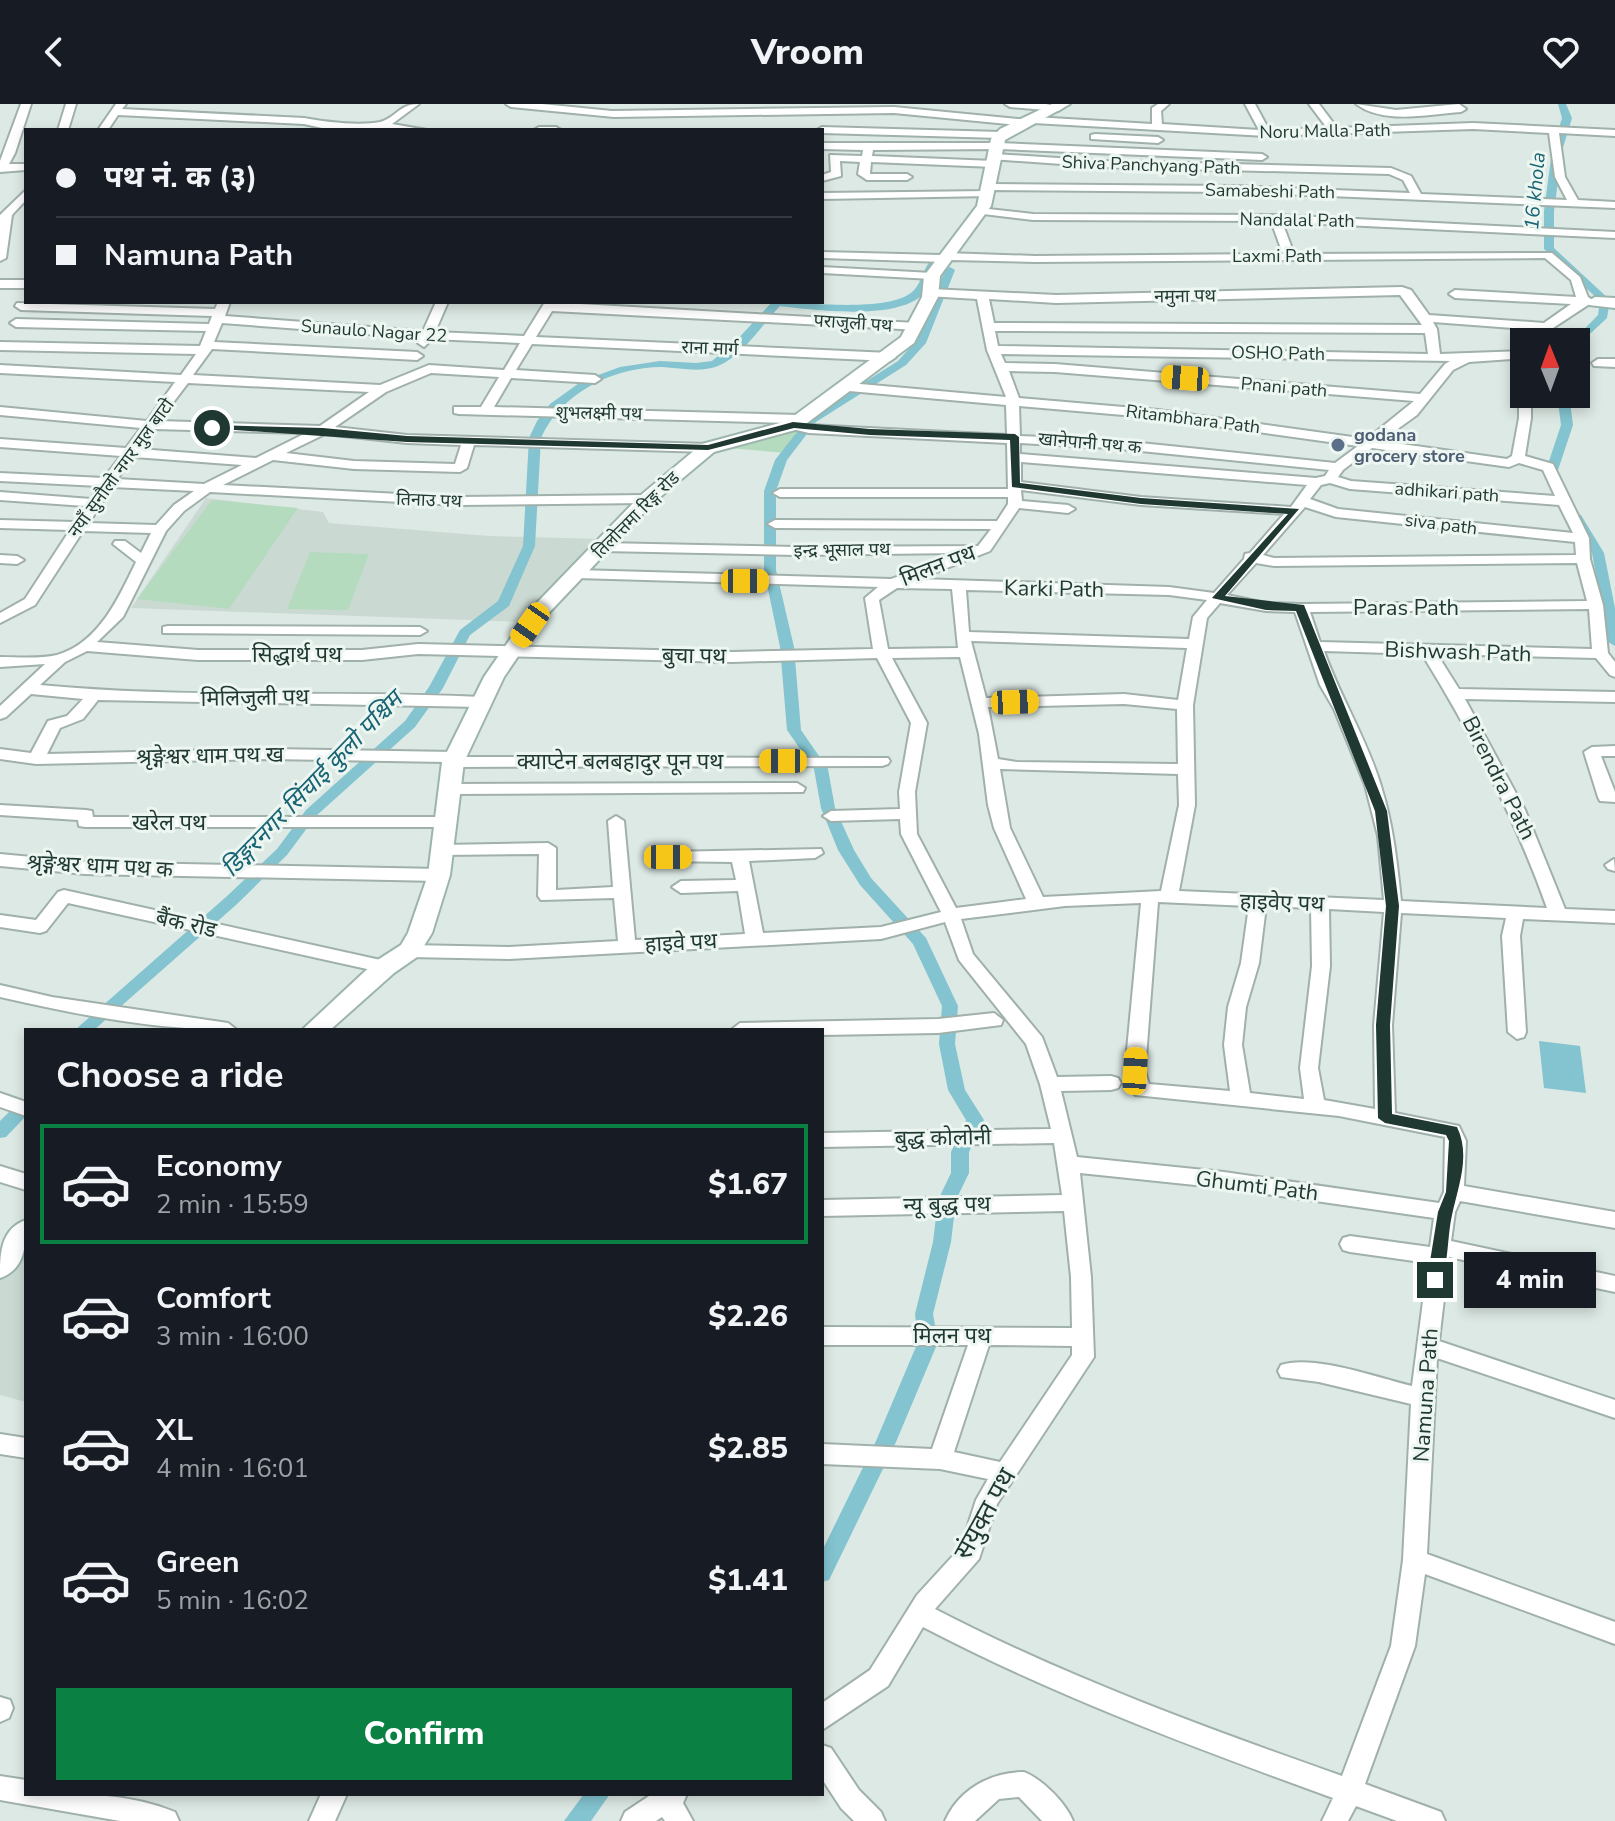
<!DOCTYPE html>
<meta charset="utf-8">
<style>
:root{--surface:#171b24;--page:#20242c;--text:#f1f3f6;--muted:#9ea1a6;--line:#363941;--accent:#0b8043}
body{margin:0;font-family:"Nunito Sans","Noto Sans Devanagari",sans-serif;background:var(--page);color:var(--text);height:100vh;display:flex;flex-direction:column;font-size:30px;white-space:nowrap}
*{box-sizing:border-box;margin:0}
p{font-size:26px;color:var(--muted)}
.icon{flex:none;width:44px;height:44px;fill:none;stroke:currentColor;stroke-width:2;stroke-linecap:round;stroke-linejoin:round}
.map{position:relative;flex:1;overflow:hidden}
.sheet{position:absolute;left:24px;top:924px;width:800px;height:768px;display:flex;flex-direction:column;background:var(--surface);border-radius:0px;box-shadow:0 4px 12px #0003}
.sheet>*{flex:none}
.hud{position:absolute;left:24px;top:24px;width:800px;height:176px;border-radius:0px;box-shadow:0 4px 12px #0003;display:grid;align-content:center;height:176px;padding:0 32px;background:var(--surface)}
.needle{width:52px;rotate:359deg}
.fabs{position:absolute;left:1510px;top:224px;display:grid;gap:16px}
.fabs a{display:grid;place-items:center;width:80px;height:80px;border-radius:0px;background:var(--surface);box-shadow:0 4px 12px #0003;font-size:40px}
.end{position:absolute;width:36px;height:36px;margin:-18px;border:10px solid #1f3831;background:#fff;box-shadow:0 0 0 4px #fff}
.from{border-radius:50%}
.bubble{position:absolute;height:56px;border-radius:0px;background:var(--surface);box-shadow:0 4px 12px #0003;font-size:26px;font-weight:800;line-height:56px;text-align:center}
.car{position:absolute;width:24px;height:48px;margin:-24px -12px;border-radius:10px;box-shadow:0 0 6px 2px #0007;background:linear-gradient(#f5c518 24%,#345 0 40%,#f5c518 0 76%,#345 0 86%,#f5c518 0)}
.hud b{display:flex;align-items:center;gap:28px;height:76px;font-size:30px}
.hud b+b{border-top:2px solid var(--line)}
.hud i{width:20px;height:20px;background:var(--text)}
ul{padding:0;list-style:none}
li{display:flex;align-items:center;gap:24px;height:120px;margin:0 16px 12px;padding:0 16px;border:4px solid transparent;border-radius:0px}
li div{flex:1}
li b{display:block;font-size:30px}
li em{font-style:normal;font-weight:800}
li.active{border-color:var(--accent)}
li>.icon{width:72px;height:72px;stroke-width:1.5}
h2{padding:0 32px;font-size:36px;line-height:96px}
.action{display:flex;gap:16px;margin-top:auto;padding:16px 32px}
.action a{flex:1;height:92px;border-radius:0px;background:var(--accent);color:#fff;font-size:32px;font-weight:800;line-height:92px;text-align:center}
header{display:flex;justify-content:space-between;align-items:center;height:104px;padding:0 32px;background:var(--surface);font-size:36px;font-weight:800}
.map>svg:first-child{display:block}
.built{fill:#cbd9d3}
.green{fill:#b5dbbf}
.water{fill:#83c4d0}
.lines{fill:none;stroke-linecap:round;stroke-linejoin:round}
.canal{fill:#83c4d0;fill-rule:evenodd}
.street-casing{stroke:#a0b0ab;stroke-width:4}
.secondary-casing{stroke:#9cb5ac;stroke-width:4}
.street{fill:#fff;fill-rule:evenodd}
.secondary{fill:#fff;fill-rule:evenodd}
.route{fill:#1f3831}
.service-dot{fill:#5c6f8a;stroke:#edf6f1;stroke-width:3}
.labels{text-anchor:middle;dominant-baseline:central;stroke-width:6;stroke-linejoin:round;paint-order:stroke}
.far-street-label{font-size:18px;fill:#1f3831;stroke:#edf6f1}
.far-service-label{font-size:18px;font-weight:bold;fill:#4e5e75;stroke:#edf6f1;text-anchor:start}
.far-water-label{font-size:20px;font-style:italic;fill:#196474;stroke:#edf6f1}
.street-label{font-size:22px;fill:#1f3831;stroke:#edf6f1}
.water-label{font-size:24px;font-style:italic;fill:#196474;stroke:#edf6f1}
.near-street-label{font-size:26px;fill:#1f3831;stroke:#edf6f1}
</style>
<header><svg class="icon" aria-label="back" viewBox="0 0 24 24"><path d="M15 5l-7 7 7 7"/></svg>Vroom<svg class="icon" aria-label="heart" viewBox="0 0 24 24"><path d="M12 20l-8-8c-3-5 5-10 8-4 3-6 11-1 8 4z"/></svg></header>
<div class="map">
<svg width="1615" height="1717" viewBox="0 0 1615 1717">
<rect width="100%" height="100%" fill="#dde9e4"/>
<path class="built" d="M206 394 323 408 329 419 489 432 600 435 525 518 131 504Z
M26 1134V1298L0 1291V1176Z"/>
<path class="green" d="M789 324 802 328 787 349 727 344Z
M212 396 298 404 229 505 137 495Z
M310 448 369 450 348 506 287 505Z"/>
<path class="water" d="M1539 937 1580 942 1586 989 1544 984Z"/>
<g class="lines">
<path class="canal" d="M1558 0H1566L1572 14 1562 47 1554 107V144L1610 196 1607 214 1576 243V238H1572L1598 211 1600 197 1544 145V107L1552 47 1562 14Z
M935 153 940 156C934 167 931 181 923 190 898 217 813 206 780 202 761 222 743 252 718 262 700 269 681 264 662 263 613 263 561 289 541 334L535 442 509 502 470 531 443 584 415 623 316 712 287 751 236 801 94 926H75L226 793 277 745 306 706 405 617 429 583 460 526 498 497 523 442 529 334 537 317 550 300 582 277 620 263 660 257 696 259 712 257 735 238 772 198C805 198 888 209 912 188 923 179 923 160 935 153Z
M950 163 955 166 926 239 906 261 816 318 787 356 776 387V466L794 543 801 626 828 665 835 704 854 746 871 774 926 834 958 902 955 940 965 986 984 1016 969 1048V1069L956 1096 951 1138 933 1210 938 1238 896 1338 829 1476 822 1478V1447L876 1337 918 1238 915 1210 933 1138 938 1096 951 1069V1048L966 1016 948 986 939 940 942 902 913 840 860 781 838 746 821 704 814 665 787 626 780 543 764 466V387L775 356 808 314 898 257 917 236 945 166Z
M1557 290H1569L1573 321 1557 369 1564 380 1558 384 1554 383 1545 369 1561 321Z
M1577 410 1581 411 1604 449 1615 504V542L1608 538 1592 449 1571 414Z
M26 995V1012L6 1033 0 1034V1017L20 997Z
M584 1690H610L591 1717H564Z"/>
<g class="street-casing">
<path id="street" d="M21 0H31L15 49 9 60H26V66L0 68V57Z
M66 0H76L68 26H58Z
M116 0H126L122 5 304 14C324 18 360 22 380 18 396 14 399 0 419 0L392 20 427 26 322 24 304 20 118 11 108 26H98Z
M506 0H542L612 7 894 3 1029 16 1034 13 1152 20V4L1158 0H1169L1161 7 1162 20 1259 26 1245 0H1255L1269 26 1327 24 1309 0H1319L1337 24 1473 19 1615 26V32L1559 29 1565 73 1578 96 1615 98V104L1233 88 990 86 985 83 990 80 1233 82 1410 89 1403 76 1389 70 1104 63 991 55 990 53 995 50 1104 57 1391 64 1411 72 1421 90 1567 96 1555 73 1549 29 1473 25 1266 32 1033 19 1028 22 894 9 614 13 511 3Z
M1005 0H1046L1063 4 1058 7 1010 3Z
M1356 0 1396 6 1459 0 1466 5 1461 8C1428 10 1384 21 1356 0Z
M539 23H556L561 26H534Z
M822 23 1001 28 1006 31 1001 34 822 29V26H817Z
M1095 30 1158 33 1163 36 1158 39 1091 35V31Z
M822 39H998L1262 50 1267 53 1262 56 1000 45 873 46 872 52 994 57 999 60 994 63 871 58 870 70H907L912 73 907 76H867L858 70 860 58 840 57 841 72 822 77V71L831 68 830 51 862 52 863 46 822 45Z
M26 86V96L12 111 6 154 0 157V111Z
M988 87 993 90 992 92 822 95V89Z
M979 104 1033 110 1275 111 1615 128V134L1282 118 1294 150 1552 149 1580 173 1588 193 1594 197 1553 224V238H1541V226L1433 218 1437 225 1440 250 1524 247V275L1518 271 1512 255 1469 258 1453 266 1417 311 1381 337 1507 355 1512 352 1519 314V290L1524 286V290H1531V314L1525 352 1553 360 1589 434 1590 455 1603 501 1608 549 1615 558V573L1610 571 1596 554 1437 550 1459 585 1615 588V598L1465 595 1525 706 1565 805 1615 807V819L1523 815 1520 832 1526 928 1524 933 1517 935 1508 928 1502 832 1506 814 1401 809 1392 921 1395 1009 1459 1022 1466 1037 1464 1082 1615 1108V1124L1460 1097 1455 1108 1451 1137 1615 1172V1188L1449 1153 1439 1237 1615 1296V1314L1437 1254 1427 1450 1615 1518V1540L1425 1470 1415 1542 1365 1680 1441 1708 1445 1717H1397L1356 1702 1348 1717H1322L1333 1694C1193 1643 1055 1592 923 1523L888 1582 822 1626V1599L870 1566 917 1491 961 1443 976 1396 988 1375 940 1365 822 1360V1340L932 1345 968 1241H822V1223L1072 1224 1071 1173 1064 1107 822 1112V1096L1062 1091 1054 1039 822 1043V1029L1051 1025 1040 980 1026 940 959 856 945 818 881 835 509 855 409 853 400 847 409 841 509 843 618 837 614 794 541 796 538 792 539 750 442 751 434 746 442 741 548 739 556 744V786L613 783 608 717 616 712 624 717 635 836 745 830 738 787 681 789 672 783 681 777 736 776 732 758 662 757 659 753 662 749 668 748 821 745 823 749 815 754 749 757 763 829 881 823 941 808 901 730 900 715 831 717 823 712 831 707 900 705 899 688 911 619 877 554 732 558 418 550 362 556H198L87 547 65 558 40 581C187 595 334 586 481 593L489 598 481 603 98 596 83 615 60 624 47 650 270 645 455 648 463 653 888 654 890 657 888 660 882 662 453 663 445 658 270 655 36 660 0 655V645L31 649 48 617 67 612 83 595 31 590 6 613 0 615V602L45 560 0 563V553C17 553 40 555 57 551 99 539 119 493 136 458L113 440 115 437H125L141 449 151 429 83 427 35 501 0 519V509L25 495 70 426 0 424V416L75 418 85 402 0 396V388L91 395 99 382 0 377V369L104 374 121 352 0 343V335L126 344 141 324 0 311V303L147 317 175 278 0 269V261L181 271 196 250 0 246V238L200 242 206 227 16 223 10 219 16 215 209 220 212 212 21 206 15 202 17 199 215 205 218 198H230L225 212 423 227 436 198H448L435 228 524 232 545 198 916 219 920 220V226L552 207 536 233 890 249 896 253 890 257 532 240 516 266 595 271 601 275 595 279 511 274 494 303 800 311 806 315 800 319 809 321 1007 331 1006 301 849 287 843 283 849 279 1006 293 987 246 977 195 927 192 925 189 931 185 1056 191 1402 183 1411 186 1429 211 1544 219 1571 200 1455 194 1449 190 1455 186 1576 193 1571 176 1545 154 1035 158 950 156 945 158 822 154V148L941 151 946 149 1035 152 1283 150 1271 117 1033 116 975 109 973 107ZM1400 191 1422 221 994 219 989 195 1056 199ZM222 219 420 234 418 239 424 243 432 235 520 239 504 266 429 261 380 281 193 271 212 245 417 256 423 252 417 248 214 238ZM995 227 1425 229 1428 250 998 242ZM1001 250 1450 257 1445 260 1420 290 1055 260 1005 259ZM1009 267 1055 268 1414 297 1367 335 1158 306 1019 294ZM431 269 499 273 481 303H454V309L459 310 788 319V324L809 329 1007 339 1008 385H780L773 389 780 393H1008V400L997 417 775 416 768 420 775 424 991 425 978 442 795 443 602 439 595 443 602 447 795 451 961 449 891 475 577 466 570 470 577 474 878 483 865 494 873 545 732 548 418 540 362 546H198L97 538 123 513 166 427 184 407 210 388 458 401 647 399 654 395 647 391 458 393 223 381 273 356 354 365 460 368 467 364 474 341 708 348 715 344 708 340 407 331 335 323 386 288ZM188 279 369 288 320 322 159 317ZM1019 302 1158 314 1358 342 1335 359 1111 336 1020 332ZM154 325 306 329 256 354 139 345ZM325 330 407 339 461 341 455 360 354 357 286 349ZM1020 339 1111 344 1329 366 1325 372 1316 374 1020 350ZM1372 344 1509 363 1519 359 1543 366 1555 392 1351 377 1338 373 1343 366ZM134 353 242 361 204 380 117 375ZM1021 358 1307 381 1291 403 1141 393 1021 378ZM1330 379 1350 385 1559 401 1573 429 1338 405 1310 395 1321 381ZM112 383 194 387 174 401 156 421 89 419ZM1021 386 1141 401 1284 410 1250 449 1245 450 1244 455 1214 489 1169 483 919 475 990 447 1019 404 1068 409 1075 405 1068 401 1022 397ZM1305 403 1336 413 1575 438 1576 451 1274 454 1263 451ZM1256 459 1274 462 1577 459 1587 497 1301 500 1266 499 1227 491ZM897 484 952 485 958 544 888 545 879 496ZM966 486 1169 491 1207 496 1193 513 1189 535 969 528ZM1220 499 1266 507 1295 508 1320 581 1334 605 1365 681 1378 732 1384 796 1179 787 1195 701 1193 601 1207 514ZM1589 505 1592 545 1320 538 1310 508ZM971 537 1187 544 1178 596 1124 590 986 594ZM1324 547 1422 550C1472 631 1515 714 1547 804L1401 797C1397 758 1393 720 1381 682 1367 635 1340 593 1324 547ZM960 553 979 630 988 701 994 724 1026 795 956 804 917 730 915 688 927 619 892 554ZM1124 600 1177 605 1178 660 1017 658 998 655 988 603ZM1000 665 1178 670 1179 701 1161 787 1043 793 1010 724ZM1158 798 1249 802 1241 859 1228 903 1224 941 1230 987 1149 980 1145 967ZM1141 799 1125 967 1135 991 1339 1012 1445 1033 1444 1088 1439 1099 1224 1068 1077 1053 1061 987 1111 986 1118 984 1121 979 1118 974 1111 972 1057 973 1042 933 973 850 961 815 1065 802ZM1266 802 1311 804 1312 862 1300 964 1304 995 1250 989 1242 941 1246 903 1259 859ZM1329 805 1384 808 1374 921 1375 1005 1324 996 1318 964 1330 862ZM1080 1069 1224 1084 1434 1114 1430 1143 1350 1132 1343 1134 1340 1140 1343 1146 1350 1148 1428 1159 1412 1282C1379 1274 1313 1250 1281 1261L1278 1267 1281 1273 1319 1278 1411 1300 1403 1456 1391 1542 1342 1672C1203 1623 1066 1573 935 1505L979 1455 997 1400 1094 1253 1091 1173ZM989 1241 1072 1242V1251L1000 1358 954 1348Z
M822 163 932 169 938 172 932 175 822 169Z
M0 176H26V184H0Z
M1598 255H1615V263L1594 262 1592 259Z
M0 451 17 452 24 456 17 460 0 459Z
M168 522 420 523 427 527 420 531 163 529V523Z
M1615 642V652H1601L1615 688V698L1600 697 1598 693 1584 648 1592 643Z
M797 679 805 684 803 688 449 690 441 685 449 680Z
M0 701 86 706 92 707 93 713H445L453 718 445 723H85L79 722 78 716 0 711Z
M0 750 85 758 439 765 448 771 439 777 85 770 0 762Z
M1614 755 1615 767 1608 765 1605 761Z
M64 786 385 857 394 863 385 869 68 799 46 827 40 829 0 823V811L36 816 58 788Z
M0 881 52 893 228 919 237 926C157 926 78 911 0 893Z
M994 909 1003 916 1001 921 938 929 822 931V926H731L740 919 938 915Z
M0 989 26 998V1012L0 1003Z
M0 1062 26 1070V1086L0 1078Z
M0 1330 26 1334V1354L0 1350Z
M0 1593 10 1596 13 1604 9 1614 0 1618Z
M822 1641 831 1644 859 1686 881 1708 885 1717H854L841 1704 822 1675Z
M1024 1668C1042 1675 1066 1699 1073 1717H1042L1019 1693 999 1695 975 1717H945C959 1685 991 1668 1024 1668Z
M0 1672 26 1676V1690C78 1690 126 1688 175 1708L179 1717H120L0 1696Z
M321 1690H347L335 1717H309Z
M652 1690H687L683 1699 693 1717H665L662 1713 656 1717H621L625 1708Z"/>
</g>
<g class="secondary-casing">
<path id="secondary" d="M1052 0H1070L1005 36 991 102 940 172 938 193 914 239 799 325 714 348 653 399 544 514 504 573 464 658 450 771 432 829 417 853 394 869 330 926H302L376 857 401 841 408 829 428 771 442 658 484 573 530 506 641 391 702 340 787 317 901 233 922 193 924 172 977 102 991 35 1000 25Z
M1595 193 1615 194V204L1589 201 1587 198Z
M26 1116C26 1140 26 1165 0 1174 0 1151 0 1125 26 1116Z"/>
</g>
<use href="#street" class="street"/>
<use href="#secondary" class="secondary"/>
</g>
<path class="route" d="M793 318 870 325 1015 330 1019 333 1020 379 1141 394 1299 405 1225 492 1304 501 1387 707 1399 802 1390 921 1392 1010 1457 1023C1471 1052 1458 1082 1452 1111 1447 1133 1449 1159 1440 1181H1430L1427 1176 1438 1108 1446 1088 1449 1037 1446 1031 1385 1019 1378 1014 1376 921 1386 802 1375 707 1296 507 1266 506 1212 494 1288 410 1141 400 1012 383 1010 336 870 331 794 324 708 346 407 338 207 324 212 321 323 324 407 332 708 341Z"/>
<circle class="service-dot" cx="1338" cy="341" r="8"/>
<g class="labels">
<g class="far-street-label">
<text transform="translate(1325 27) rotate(-1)">Noru Malla Path</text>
<text transform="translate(1151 61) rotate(2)">Shiva Panchyang Path</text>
<text transform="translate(1270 87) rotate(1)">Samabeshi Path</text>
<text transform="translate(1297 116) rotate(1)">Nandalal Path</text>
<text x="1277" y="152">Laxmi Path</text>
<text transform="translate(1185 192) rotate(-1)">नमुना पथ</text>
<text transform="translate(853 219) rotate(4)">पराजुली पथ</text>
<text transform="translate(374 227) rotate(4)">Sunaulo Nagar 22</text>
<text transform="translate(710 244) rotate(2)">राना मार्ग</text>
<text transform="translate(1278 249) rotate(1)">OSHO Path</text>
<text transform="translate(1284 283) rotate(5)">Pnani path</text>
<text transform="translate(599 309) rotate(1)">शुभलक्ष्मी पथ</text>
<text transform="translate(1193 315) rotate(7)">Ritambhara Path</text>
<text transform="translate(1090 339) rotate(5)">खानेपानी पथ क</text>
<text transform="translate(121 364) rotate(-54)">नयाँ सुनौलो नगर मुल बाटो</text>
<text transform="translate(1447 388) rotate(4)">adhikari path</text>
<text transform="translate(429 396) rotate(2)">तिनाउ पथ</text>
<text transform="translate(636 411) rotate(-45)">तिलोत्तमा रिङ्ग रोड</text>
<text transform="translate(1441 420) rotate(7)">siva path</text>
<text transform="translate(842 446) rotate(-1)">इन्द्र भूसाल पथ</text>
</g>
<g class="far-service-label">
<text x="1354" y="331">godana<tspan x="1354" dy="21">grocery store</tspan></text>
</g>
<g class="far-water-label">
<text transform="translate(1535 87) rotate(-85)">16 khola</text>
</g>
<g class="street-label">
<text transform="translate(938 462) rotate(-21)">मिलन पथ</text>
<text transform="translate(1054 485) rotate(1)">Karki Path</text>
<text x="1406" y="504">Paras Path</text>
<text transform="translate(1458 548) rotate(2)">Bishwash Path</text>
<text x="297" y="551">सिद्धार्थ पथ</text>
<text transform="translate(694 552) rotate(1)">बुचा पथ</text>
<text transform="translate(255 594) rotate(-1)">मिलिजुली पथ</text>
<text transform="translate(210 652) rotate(-1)">श्रृङ्गेश्वर धाम पथ ख</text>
<text x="620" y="658">क्याप्टेन बलबहादुर पून पथ</text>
<text transform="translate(1499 674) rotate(63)">Birendra Path</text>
<text x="169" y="719">खरेल पथ</text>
<text transform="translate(100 762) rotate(3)">श्रृङ्गेश्वर धाम पथ क</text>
<text transform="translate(1282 799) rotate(2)">हाइवेए पथ</text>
<text transform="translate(186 820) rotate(13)">बैंक रोड</text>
<text transform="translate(681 839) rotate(-3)">हाइवे पथ</text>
<text transform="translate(943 1034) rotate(-1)">बुद्ध कोलोनी</text>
<text transform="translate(1257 1082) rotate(7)">Ghumti Path</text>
<text transform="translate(947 1101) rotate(-1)">न्यू बुद्ध पथ</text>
<text x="952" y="1232">मिलन पथ</text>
<text transform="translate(1426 1291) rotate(-86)">Namuna Path</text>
</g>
<g class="water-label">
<text transform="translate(312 680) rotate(-46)">डिङ्गरनगर सिंचाई कुलो पश्चिम</text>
</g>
<g class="near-street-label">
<text transform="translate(985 1410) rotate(-61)">संयुक्त पथ</text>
</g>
</g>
</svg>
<div class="fabs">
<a><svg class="needle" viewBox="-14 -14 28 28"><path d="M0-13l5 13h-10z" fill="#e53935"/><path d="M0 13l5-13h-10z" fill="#9ea1a6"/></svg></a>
</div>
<i class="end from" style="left:212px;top:324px"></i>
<i class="end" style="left:1435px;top:1176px"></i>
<div class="bubble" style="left:1464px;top:1148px;width:132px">4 min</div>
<i class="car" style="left:1185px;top:274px;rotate:274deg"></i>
<i class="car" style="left:745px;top:477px;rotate:90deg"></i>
<i class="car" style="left:530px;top:521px;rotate:215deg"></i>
<i class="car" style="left:1015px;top:598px;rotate:88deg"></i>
<i class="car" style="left:783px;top:657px;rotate:270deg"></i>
<i class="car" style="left:668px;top:753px;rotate:90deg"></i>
<i class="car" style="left:1135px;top:967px;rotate:3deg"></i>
<div class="hud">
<b><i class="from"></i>पथ नं. क (३)</b>
<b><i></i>Namuna Path</b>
</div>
<section class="sheet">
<h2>Choose a ride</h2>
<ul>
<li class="active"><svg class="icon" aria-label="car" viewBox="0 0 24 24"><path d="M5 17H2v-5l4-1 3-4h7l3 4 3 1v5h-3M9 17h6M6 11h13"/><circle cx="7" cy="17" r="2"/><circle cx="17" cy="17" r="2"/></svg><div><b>Economy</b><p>2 min · 15:59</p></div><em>$1.67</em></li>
<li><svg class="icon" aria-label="car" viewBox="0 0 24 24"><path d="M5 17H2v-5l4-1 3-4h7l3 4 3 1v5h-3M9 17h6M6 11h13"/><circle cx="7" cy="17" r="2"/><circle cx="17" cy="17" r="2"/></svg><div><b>Comfort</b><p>3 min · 16:00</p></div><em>$2.26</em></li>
<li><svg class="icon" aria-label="car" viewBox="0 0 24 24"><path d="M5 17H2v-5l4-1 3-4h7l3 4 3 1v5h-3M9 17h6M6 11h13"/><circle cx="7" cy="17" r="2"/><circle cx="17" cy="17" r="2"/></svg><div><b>XL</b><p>4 min · 16:01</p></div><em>$2.85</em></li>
<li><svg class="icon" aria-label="car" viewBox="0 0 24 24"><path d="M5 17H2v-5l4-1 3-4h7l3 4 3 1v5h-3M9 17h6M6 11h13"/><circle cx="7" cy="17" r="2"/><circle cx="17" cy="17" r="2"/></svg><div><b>Green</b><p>5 min · 16:02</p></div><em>$1.41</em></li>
</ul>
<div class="action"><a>Confirm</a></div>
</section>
</div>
